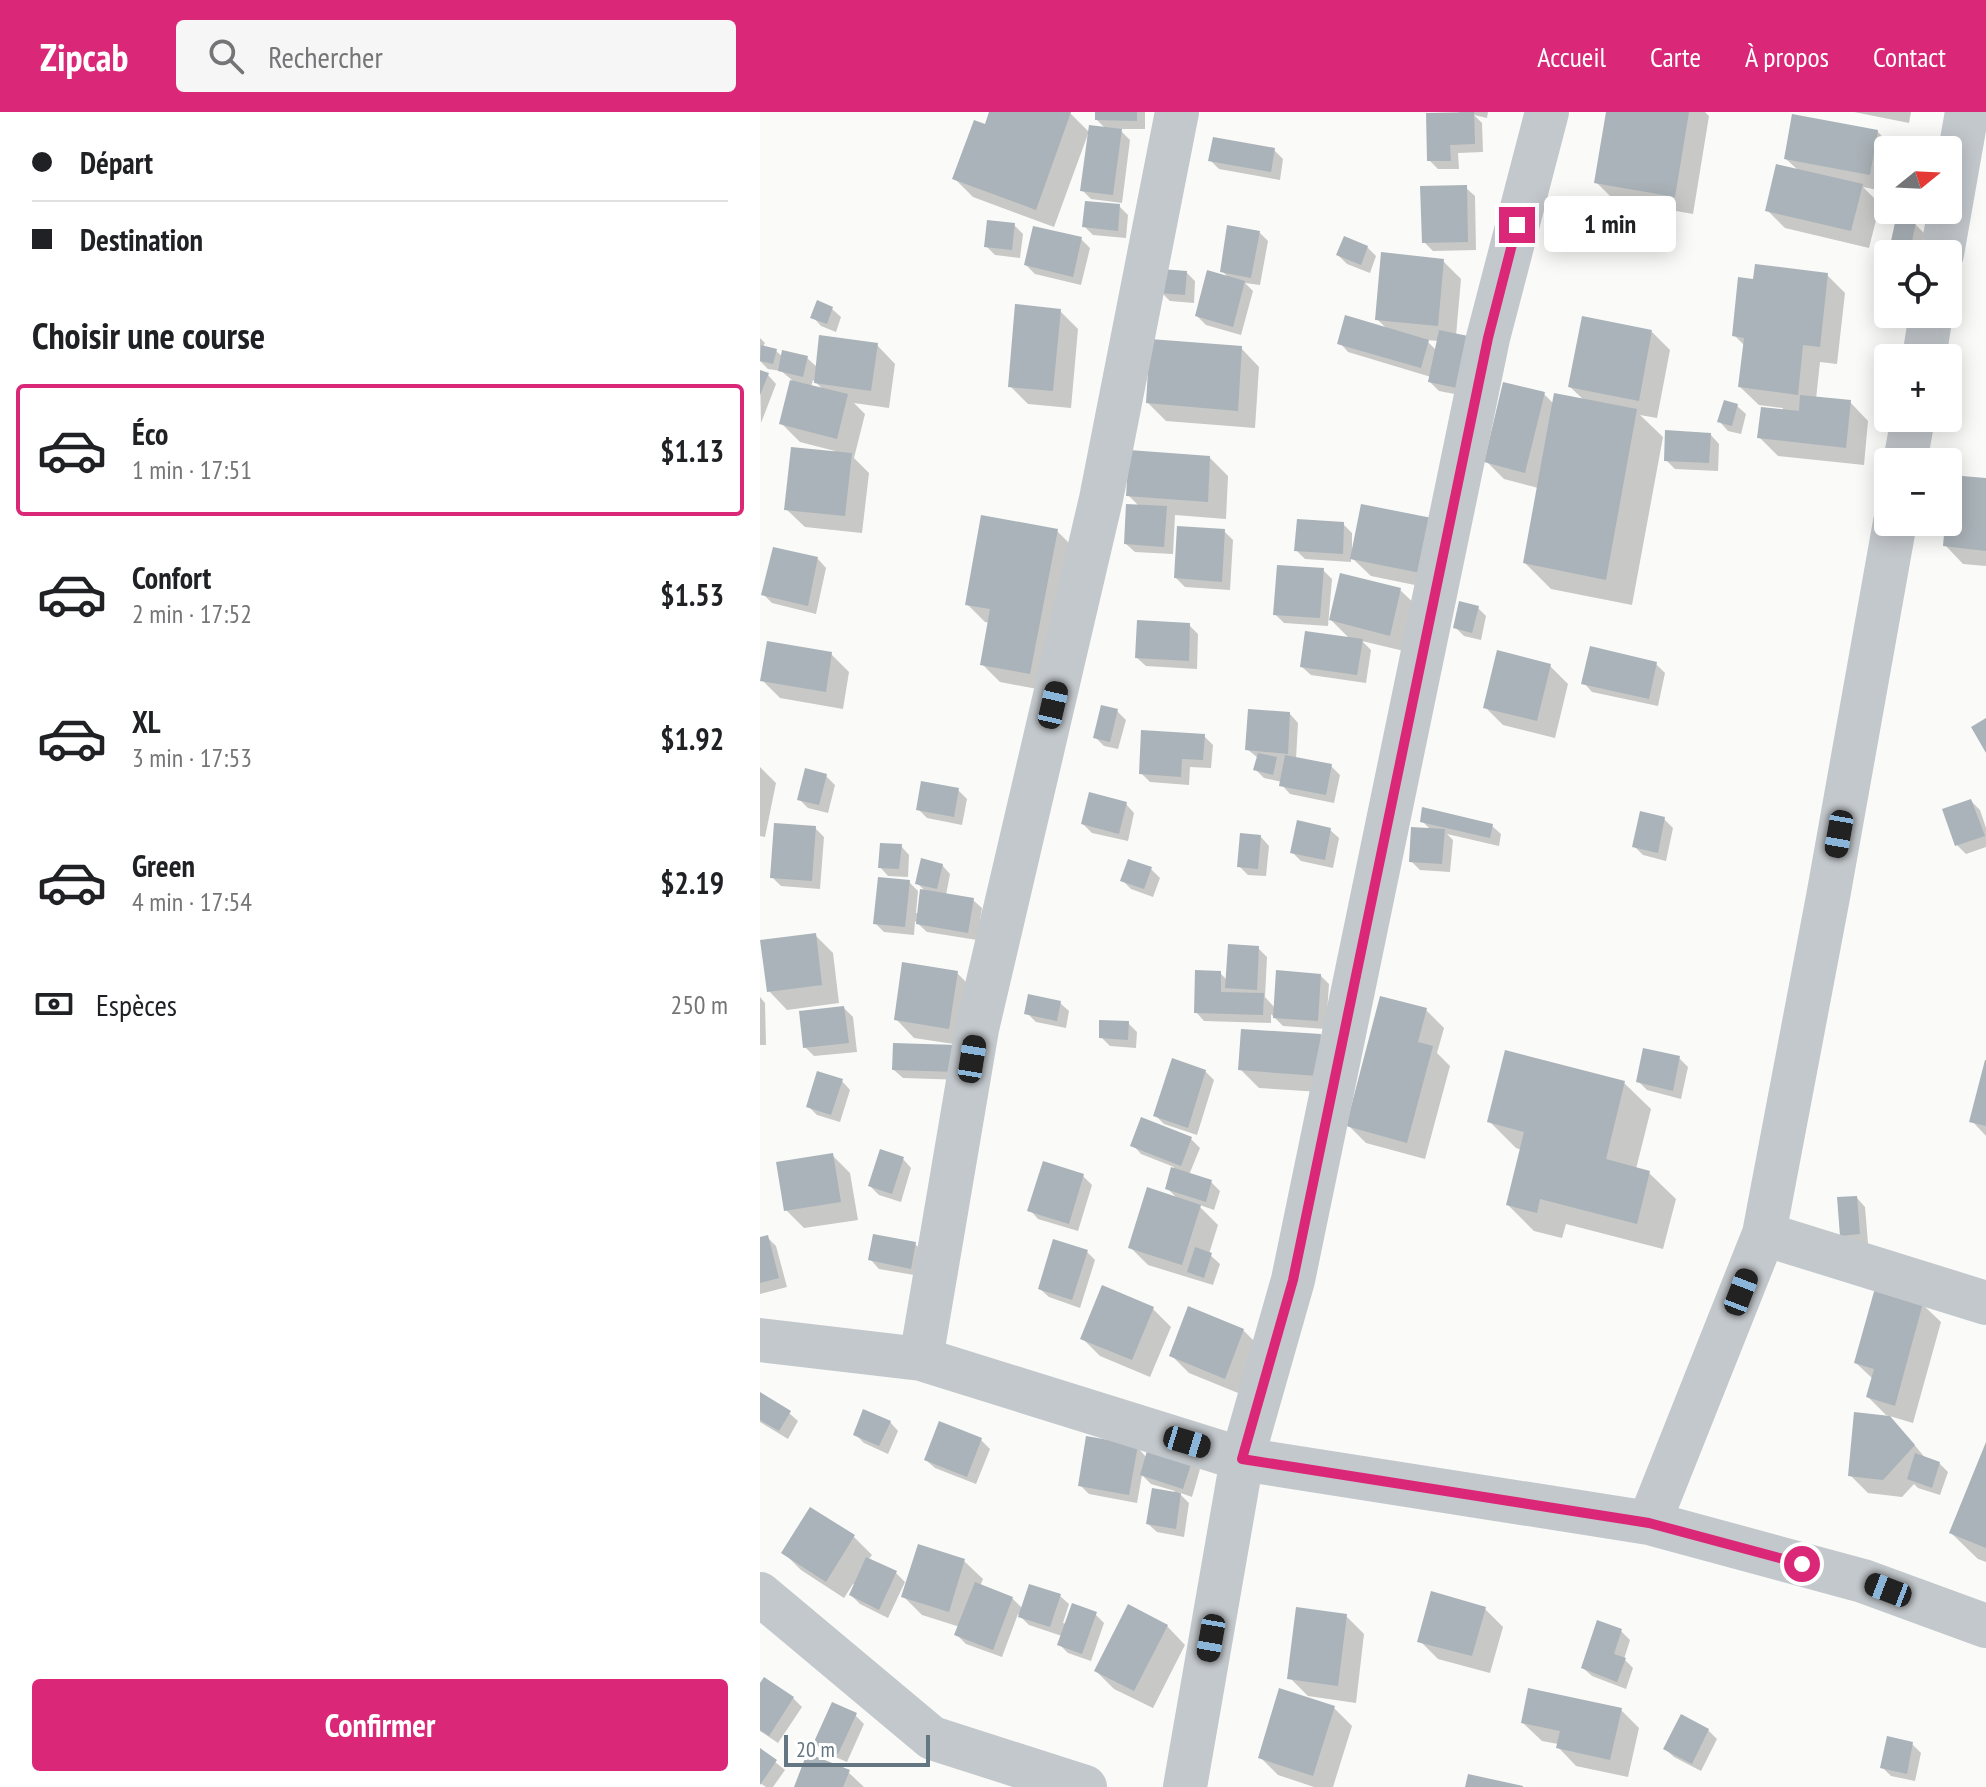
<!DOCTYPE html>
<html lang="fr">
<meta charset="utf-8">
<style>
:root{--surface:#fff;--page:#f6f6f6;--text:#202124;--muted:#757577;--line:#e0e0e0;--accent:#db2777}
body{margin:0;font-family:"PT Sans Narrow",sans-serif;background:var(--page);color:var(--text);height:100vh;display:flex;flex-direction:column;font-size:30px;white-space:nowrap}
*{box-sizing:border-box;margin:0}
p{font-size:26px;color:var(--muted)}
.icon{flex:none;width:44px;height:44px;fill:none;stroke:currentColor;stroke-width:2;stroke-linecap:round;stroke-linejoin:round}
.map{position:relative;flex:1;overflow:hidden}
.panel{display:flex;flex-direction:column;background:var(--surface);width:760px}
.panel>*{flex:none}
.banner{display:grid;align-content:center;height:176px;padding:0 32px;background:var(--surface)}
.needle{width:52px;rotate:72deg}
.controls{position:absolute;left:1114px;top:24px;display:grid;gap:16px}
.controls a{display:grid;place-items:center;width:88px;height:88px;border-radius:8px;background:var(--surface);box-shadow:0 4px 20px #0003;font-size:40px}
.scale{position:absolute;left:24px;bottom:20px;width:146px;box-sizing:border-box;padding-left:8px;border:4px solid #657683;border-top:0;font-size:22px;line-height:28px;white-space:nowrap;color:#657683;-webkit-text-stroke:6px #fff;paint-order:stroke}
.end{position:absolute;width:36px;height:36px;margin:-18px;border:10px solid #db2777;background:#fff;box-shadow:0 0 0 4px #fff}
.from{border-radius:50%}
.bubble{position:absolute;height:56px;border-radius:8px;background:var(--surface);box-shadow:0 4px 20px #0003;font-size:26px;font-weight:700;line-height:56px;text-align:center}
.car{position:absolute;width:24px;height:48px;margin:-24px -12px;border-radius:10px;box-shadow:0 0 6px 2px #0007;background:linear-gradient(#222 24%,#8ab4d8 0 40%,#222 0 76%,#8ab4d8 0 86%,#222 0)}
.banner b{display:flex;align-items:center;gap:28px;height:76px;font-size:30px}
.banner b+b{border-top:2px solid var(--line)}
.banner i{width:20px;height:20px;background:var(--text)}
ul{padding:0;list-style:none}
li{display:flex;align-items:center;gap:24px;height:132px;margin:0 16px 12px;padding:0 16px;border:4px solid transparent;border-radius:8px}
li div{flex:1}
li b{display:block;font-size:30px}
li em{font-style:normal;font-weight:700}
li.selected{border-color:var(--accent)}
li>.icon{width:72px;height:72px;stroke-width:1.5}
h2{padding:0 32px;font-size:36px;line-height:96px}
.pay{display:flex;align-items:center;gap:20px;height:88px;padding:0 32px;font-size:30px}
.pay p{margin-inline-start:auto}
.primary-button{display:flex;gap:16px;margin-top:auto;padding:16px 32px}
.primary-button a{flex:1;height:92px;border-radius:8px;background:var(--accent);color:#fff;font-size:32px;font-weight:700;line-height:92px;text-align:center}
header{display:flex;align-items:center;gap:48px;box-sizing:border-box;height:112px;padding:0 40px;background:var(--accent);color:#fff}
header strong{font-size:38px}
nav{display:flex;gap:44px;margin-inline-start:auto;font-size:28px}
.search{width:560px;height:72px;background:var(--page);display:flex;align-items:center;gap:20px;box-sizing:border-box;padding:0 28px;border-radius:8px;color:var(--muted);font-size:30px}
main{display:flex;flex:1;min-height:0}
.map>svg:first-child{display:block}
.shadow{fill:#0003;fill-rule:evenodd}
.building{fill:#aab3b9}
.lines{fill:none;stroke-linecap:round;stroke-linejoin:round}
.street{stroke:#c3c8cc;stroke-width:44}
.route{stroke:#db2777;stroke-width:10}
</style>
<header>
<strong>Zipcab</strong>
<div class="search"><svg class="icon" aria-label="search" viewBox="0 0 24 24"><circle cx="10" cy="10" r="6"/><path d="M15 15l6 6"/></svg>Rechercher</div>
<nav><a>Accueil</a><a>Carte</a><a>À propos</a><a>Contact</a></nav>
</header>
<main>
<section class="panel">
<div class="banner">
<b><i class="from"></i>Départ</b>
<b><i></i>Destination</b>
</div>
<h2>Choisir une course</h2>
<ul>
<li class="selected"><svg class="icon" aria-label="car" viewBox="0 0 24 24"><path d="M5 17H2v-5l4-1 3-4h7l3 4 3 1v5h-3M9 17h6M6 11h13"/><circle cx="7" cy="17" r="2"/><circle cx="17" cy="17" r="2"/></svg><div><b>Éco</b><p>1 min · 17:51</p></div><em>$1.13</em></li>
<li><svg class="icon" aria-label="car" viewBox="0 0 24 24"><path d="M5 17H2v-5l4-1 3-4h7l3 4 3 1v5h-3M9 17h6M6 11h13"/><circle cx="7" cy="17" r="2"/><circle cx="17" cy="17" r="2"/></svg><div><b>Confort</b><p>2 min · 17:52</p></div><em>$1.53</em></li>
<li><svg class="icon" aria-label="car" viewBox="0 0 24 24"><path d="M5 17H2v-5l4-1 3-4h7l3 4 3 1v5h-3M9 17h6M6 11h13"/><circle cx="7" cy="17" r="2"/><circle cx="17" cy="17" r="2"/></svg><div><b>XL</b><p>3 min · 17:53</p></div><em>$1.92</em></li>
<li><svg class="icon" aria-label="car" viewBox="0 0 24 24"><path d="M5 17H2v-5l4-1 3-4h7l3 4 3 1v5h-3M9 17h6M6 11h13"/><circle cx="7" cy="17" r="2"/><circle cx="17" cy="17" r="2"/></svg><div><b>Green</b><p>4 min · 17:54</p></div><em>$2.19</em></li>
</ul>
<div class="pay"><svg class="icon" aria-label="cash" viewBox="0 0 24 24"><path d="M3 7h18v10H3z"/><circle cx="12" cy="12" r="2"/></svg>Espèces<p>250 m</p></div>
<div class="primary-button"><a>Confirmer</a></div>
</section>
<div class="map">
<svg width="1226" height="1675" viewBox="0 0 1226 1675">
<rect width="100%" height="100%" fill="#fafaf8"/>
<path class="shadow" d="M232 0H309L330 21 346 17 337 8V0H385V17H359L370 28 362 91 331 87 322 78 329 23 328 22 294 115 213 85 195 67 226 14Z
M699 0H728L727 6 714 3 722 11 723 40 698 41 699 57H678L669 48Z
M848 0H945L949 4 933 102 854 88 836 70Z
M1094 0H1151L1149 11Z
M1117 19 1135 38H1128V80L1103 75 1120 92 1109 136 1025 116 1007 98 1039 59 1026 47Z
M514 38 523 47 520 68 459 57 450 48Z
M706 76 715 84 716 138 673 139 664 130Z
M357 92 368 103 366 126 333 123 324 114 356 94Z
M1155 112 1164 121 1159 142 1142 138 1133 129Z
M254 113 263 122 260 146 235 143 226 134Z
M499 120 508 129 500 173 485 171 493 179 481 223 446 213 437 204 469 166 462 159Z
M321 127 330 136 321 173 275 162 266 153Z
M607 135 616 144 610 161 587 152 578 143Z
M683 149 701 167 696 224 710 285 679 279 670 270 671 265 588 240 580 231 628 218 617 207ZM666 228 679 229 677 239Z
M426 160 435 169 434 191 410 189 401 180Z
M1067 163 1085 181 1077 252 1060 250 1056 287 1090 290 1108 309 1104 353 1018 344 1000 326 1022 300 1023 296 999 293 980 275 985 234 974 223 995 170Z
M72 197 81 205 76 220 61 214 53 205Z
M300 199 318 217 311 296 268 292 250 274Z
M892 220 910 238 897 306 880 303 903 325 872 493 791 477 765 451 778 376 744 367 726 349 784 282 794 292 825 289 810 275Z
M0 226 5 231 3 235 16 239 23 245 47 246 58 256 117 233 135 252 129 296 94 291 105 302 94 346 109 361 102 421 45 415 26 397 75 339 40 330 22 312 32 268 21 259 8 257 0 249ZM53 268 64 278 51 275Z
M481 236 499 255 495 316 406 309 388 291Z
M0 260 8 263 16 272 1 311Z
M977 294 986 302 981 322 968 319 960 310Z
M951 323 959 332 958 359 915 357 906 348Z
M450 346 468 364 466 407 415 403 413 442 375 440 366 432 379 394 368 383Z
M1191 365 1226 368V454L1203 452 1185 433Z
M603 394 684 479 611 464 591 445V450L545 447 536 438 583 412 592 421V438H594Z
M297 419 315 437 288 579 240 570 222 552 230 511 225 510 207 492Z
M464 419 473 428 470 478 425 475 416 466Z
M58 447 66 456 56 502 12 491 3 482Z
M563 458 572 467 568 514 524 511 515 502Z
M640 478 659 496 648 540 602 529 611 538 606 571 551 563 542 555 590 527 570 507Z
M718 496 726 504 721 528 704 524 695 515Z
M429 513 438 522 437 557 386 554 377 546Z
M71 542 89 560 83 597 20 586 2 568Z
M896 552 905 561 898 594 832 580 824 571Z
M790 554 808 572 795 626 743 613 725 595Z
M357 599 366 608 358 637 344 634 335 625Z
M530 602 538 611 536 647 571 654 580 663 574 691 530 682 522 673V670L504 666 495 657 498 646 487 637Z
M444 624 453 633 451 656 430 655 429 673 390 670 381 661Z
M0 655 16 671 5 725 0 724Z
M66 664 75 673 68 701 48 696 39 687Z
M198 678 207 687 202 713 167 706 158 697Z
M1211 689 1220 698 1226 716V735L1206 742 1197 733Z
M366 692 374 701 368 729 332 721 323 712Z
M904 707 913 716 906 749 883 743 874 734Z
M662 709 732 714 741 722 739 734 687 722 693 728 690 760 660 758 651 749 671 718Z
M55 716 64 725 60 777 21 774 12 765Z
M570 718 579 726 573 756 541 749 532 740Z
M501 725 509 734 506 764 488 763 479 754Z
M141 734 149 743 148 765 128 764 120 755Z
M182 753 190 762 186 783 213 788 222 796 217 828 167 820 155 809 154 823 124 820 115 811 149 770 158 779 156 801H159L166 780 158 772Z
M391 757 400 766 393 785 371 777 362 768Z
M55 823 73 841 79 891 27 898 9 879Z
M498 836 507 845 505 885 515 896 560 863 569 872 566 917 523 914 511 902V911L444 909 436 900 460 861 468 869Z
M197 861 215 879 207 934 154 926 136 907Z
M0 885 5 891 6 933H0Z
M300 891 309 899 306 916 276 910 267 901Z
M84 896 93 905 97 940 54 944 45 935Z
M666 898 684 916 677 941 690 954 665 1047 606 1031 588 1013Z
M368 911 377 920 376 936 350 934 341 925Z
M560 924 578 942 576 981 499 976 481 958Z
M196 934 205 968 143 966 134 958Z
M919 946 928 955 921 987 887 978 878 969Z
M1226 952V1024L1212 1009Z
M445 959 454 968 437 1023 404 1012 395 1003Z
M82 969 90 978 80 1010 57 1003 48 994Z
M864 971 891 997 876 1057 889 1061 916 1087 903 1137 806 1112 802 1126 774 1119 748 1093 762 1038 756 1036 730 1010Z
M431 1027 440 1036 429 1063 451 1070 460 1079 454 1098 437 1092 458 1113 449 1142 460 1152 453 1173 388 1153 370 1135 418 1087 407 1076 414 1055 381 1042 373 1033Z
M72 1043 90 1061 98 1108 44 1116 26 1098Z
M143 1047 151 1056 141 1090 119 1083 110 1074Z
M323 1064 332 1073 318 1119 278 1107 270 1098Z
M1097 1086 1105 1095 1108 1131 1091 1132 1082 1123Z
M7 1125 16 1134 27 1175 0 1182V1127Z
M155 1132 164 1141 160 1164 119 1157 111 1148Z
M327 1140 335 1148 320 1196 289 1185 280 1177Z
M1162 1192 1181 1210 1153 1311 1126 1303 1108 1285 1113 1267 1096 1251Z
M393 1197 411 1215 390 1265 340 1244 322 1226Z
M483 1218 501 1236 483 1283 429 1261 411 1243Z
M0 1282 29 1301 38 1309 28 1327 0 1310Z
M130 1310 138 1319 128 1342 104 1331 95 1322Z
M180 1312 221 1328 230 1337 216 1372 175 1356 166 1348Z
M1148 1325 1166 1347 1179 1351 1188 1360 1180 1383 1158 1376 1154 1372 1142 1385 1108 1381 1090 1363Z
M377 1335 387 1346 390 1335 440 1357 432 1385 418 1380 429 1391 424 1425 397 1420 388 1412 415 1379 391 1372 382 1363 377 1391 329 1382 320 1373Z
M1226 1335V1450L1218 1447 1191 1421Z
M94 1425 112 1443 108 1448 136 1461 145 1470 128 1506 100 1492 91 1483 96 1473 93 1472 84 1486 41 1458 23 1440Z
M204 1449 223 1467 220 1474 252 1486 263 1497 300 1484 309 1492 303 1511 306 1512 335 1502 344 1511 331 1549 308 1541 299 1532 302 1524 269 1513 258 1502 242 1545 206 1532 197 1523 200 1515 162 1503 144 1485Z
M725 1497 743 1515 730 1561 678 1547 660 1529Z
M586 1504 604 1522 596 1591 548 1584 530 1566Z
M407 1514 425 1533 393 1596 354 1577 336 1559Z
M861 1519 870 1528 864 1547 873 1556 866 1577 832 1564 823 1556Z
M0 1575 33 1586 42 1595 18 1631 0 1619Z
M574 1596 592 1614 573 1675H554L518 1663 500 1645Z
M861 1598 879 1616 868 1665 816 1654 798 1635V1632L782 1629 763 1611Z
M95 1603 104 1612 87 1650 64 1640 55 1631Z
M948 1618 957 1627 941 1659 914 1645 905 1637Z
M1152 1632 1161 1641 1155 1669 1131 1664 1122 1655Z
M0 1638 25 1658 13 1675H6L0 1671Z
M88 1660 104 1675H36Z"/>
<path class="building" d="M229 0H311L276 98 192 67 214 8 225 12Z
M335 0H377V9L335 8Z
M714 0 715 32 690 33 691 49H667L666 1Z
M846 0H929L915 85 834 71Z
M1032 2 1118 18 1110 63 1024 47Z
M329 13 362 17 353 83 320 79Z
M453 25 515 36 511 60 448 49Z
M1016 52 1103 72 1091 119 1005 99Z
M707 73 708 130 662 131 660 74Z
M325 89 360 92 358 119 322 115Z
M1136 106 1156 110 1151 134 1131 129Z
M227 108 255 111 252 138 224 135Z
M467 113 500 119 491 166 460 160Z
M273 114 322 125 313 165 264 153Z
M584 124 608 134 601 153 576 143Z
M621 140 684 147 678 214 615 208Z
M995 152 1068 161 1060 235 1043 233 1038 283 978 275 984 226 972 224 978 165 993 167Z
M401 157 427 159 425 183 399 181Z
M447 158 485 169 473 215 435 204Z
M57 188 73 195 67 212 50 206Z
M255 192 301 197 293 279 248 275Z
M585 203 669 228 661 256 577 232Z
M822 204 892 218 879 289 808 275Z
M679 218 713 225 702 277 668 270Z
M59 223 118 231 111 279 54 271Z
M390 227 482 234 478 299 386 291Z
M1 233 17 237 13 252 0 249Z
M22 238 48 244 43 265 18 259Z
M0 258 9 261 0 283Z
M30 268 88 282 77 327 19 312Z
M743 270 785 280 765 361 724 350Z
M794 281 877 297 846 468 763 451Z
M1040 283 1091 288 1086 336 997 326 1001 295 1039 299Z
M964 288 978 292 972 314 957 310Z
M905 318 951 321 949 351 904 349Z
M31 335 92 341 85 404 24 398Z
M369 338 450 344 448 390 366 384Z
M1190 363 1226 366V439L1183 434 1185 410H1188Z
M366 392 407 394 404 435 364 432Z
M601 392 677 407 666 462 590 447Z
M221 403 298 417 270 562 220 553 230 497 205 493Z
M537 407 584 410 583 442 534 439Z
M417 414 465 417 462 470 414 466Z
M13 435 58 445 48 494 1 483Z
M517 453 564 456 560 506 513 503Z
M580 461 641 476 630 524 569 508Z
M699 489 719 494 712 521 693 516Z
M377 508 430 511 429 549 375 546Z
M545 519 603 527 597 563 540 555Z
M7 529 72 540 66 580 0 569Z
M830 534 897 550 889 587 821 572Z
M737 538 791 552 777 609 723 596Z
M341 593 358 597 350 630 333 626Z
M488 597 530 600 528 642 485 638Z
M1226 606V641L1211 615Z
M381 618 445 622 443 648 422 647 421 665 379 662Z
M498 641 517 645 513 663 493 658Z
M525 643 572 652 566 683 519 674Z
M45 656 67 662 59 693 37 688Z
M161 669 199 676 194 705 156 698Z
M329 680 367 690 359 722 321 712Z
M1211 687 1225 724 1195 734 1182 697Z
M662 695 733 712 730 726 660 710Z
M880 699 905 705 898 741 872 735Z
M537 708 571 716 565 748 530 741Z
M14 711 56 714 52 769 10 766Z
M651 715 685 717 682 752 649 750Z
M480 721 501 723 498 757 477 755Z
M120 731 142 732 139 757 118 756Z
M161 746 183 752 177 777 155 772Z
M368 747 392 755 384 777 360 769Z
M118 765 150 768 145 815 113 812Z
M160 777 214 786 208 821 156 812Z
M56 821 62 873 7 880 0 828Z
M468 832 499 834 497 878 465 876Z
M142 850 198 859 189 917 134 908Z
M435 858 461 859V880L504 881 503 903 434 901Z
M516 858 561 862 558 909 513 906Z
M268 882 301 889 297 909 264 902Z
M620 884 667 896 658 930 673 934 647 1031 586 1014Z
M84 894 89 931 43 936 39 899Z
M339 908 369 909 368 928 339 926Z
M481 917 561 922 558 964 478 958Z
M133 931 197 933V960L132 958Z
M883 936 920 944 913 979 876 970Z
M745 938 865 969 846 1047 890 1059 877 1112 780 1087 777 1101 746 1093 764 1020 727 1010Z
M412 946 446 958 428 1016 393 1004Z
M1225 948H1226V1014L1209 1010Z
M57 959 83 967 71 1003 46 995Z
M381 1005 432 1025 421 1054 370 1034Z
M120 1037 144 1045 132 1082 108 1074Z
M73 1041 81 1090 24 1099 16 1050Z
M283 1049 324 1062 309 1112 267 1099Z
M411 1055 452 1068 446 1090 405 1077Z
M387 1075 441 1093 422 1153 368 1136Z
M1097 1084 1100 1122 1080 1124 1077 1085Z
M113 1122 156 1130 151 1157 108 1148Z
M8 1123 19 1166 0 1171V1125Z
M293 1127 328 1138 312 1188 278 1177Z
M435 1135 452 1141 444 1166 427 1160Z
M342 1173 394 1195 372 1248 320 1227Z
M1115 1176 1163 1191 1135 1294 1106 1285 1114 1257 1094 1251Z
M428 1194 484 1217 465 1267 409 1244Z
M0 1280 31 1299 19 1319 0 1308Z
M103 1297 131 1309 119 1334 93 1323Z
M1094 1300 1130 1304 1155 1333 1123 1368 1088 1364Z
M179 1309 222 1326 207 1365 164 1348Z
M326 1324 378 1333 369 1383 318 1374Z
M1226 1330V1436L1189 1421Z
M389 1332 433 1346 423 1377 380 1363Z
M1155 1341 1180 1350 1172 1376 1147 1367Z
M392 1376 421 1381 416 1417 386 1412Z
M50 1395 95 1423 66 1470 21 1441Z
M158 1432 205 1447 189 1500 141 1485Z
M106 1445 137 1459 119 1498 89 1483Z
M215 1470 253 1485 233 1538 194 1523Z
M269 1472 301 1482 290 1515 258 1505Z
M671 1479 726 1495 712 1544 657 1530Z
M312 1491 337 1500 322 1542 297 1533Z
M368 1492 408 1513 374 1579 334 1559Z
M536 1495 587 1502 578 1574 527 1567Z
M837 1508 862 1517 854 1542 866 1546 857 1570 821 1556Z
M4 1565 34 1585 9 1624 0 1618V1571Z
M519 1576 575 1594 553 1664 498 1646Z
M768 1576 862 1596 850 1648 796 1636 800 1619 761 1611Z
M72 1590 97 1601 78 1642 53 1632Z
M921 1602 949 1617 932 1652 903 1637Z
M1127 1624 1153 1630 1147 1662 1120 1656Z
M0 1636 17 1648 0 1673Z
M47 1641 90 1658 83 1675H34Z
M708 1662 763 1674V1675H705Z"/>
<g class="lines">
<path class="street" d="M1182 142 1207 0
M1164 246 1171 202
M1145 350 1153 306
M1004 1122 1226 1191
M0 1228 161 1247 482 1347 889 1411 1103 1469 1226 1514
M161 1247 217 917 341 387 417 0
M889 1411 1004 1122 1068 785 1135 410
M0 1482 172 1626 325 1675
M425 1675 482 1347 533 1168 728 226 787 0"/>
</g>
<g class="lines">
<path class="route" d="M757 113 728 226 533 1168 482 1347 889 1411 1042 1452"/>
</g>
</svg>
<div class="controls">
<a><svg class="needle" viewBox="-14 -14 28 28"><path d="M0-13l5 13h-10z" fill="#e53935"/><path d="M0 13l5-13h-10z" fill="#757577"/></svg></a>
<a><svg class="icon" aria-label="locate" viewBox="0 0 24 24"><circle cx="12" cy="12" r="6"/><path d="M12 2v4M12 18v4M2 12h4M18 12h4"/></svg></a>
<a>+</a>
<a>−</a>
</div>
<div class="scale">20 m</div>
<i class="end from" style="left:1042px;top:1452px"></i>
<i class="end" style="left:757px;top:113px"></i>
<div class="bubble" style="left:784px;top:84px;width:132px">1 min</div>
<i class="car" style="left:293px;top:593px;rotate:13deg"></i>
<i class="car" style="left:1079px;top:722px;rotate:190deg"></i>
<i class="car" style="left:212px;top:947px;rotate:9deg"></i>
<i class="car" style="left:981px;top:1180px;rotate:21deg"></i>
<i class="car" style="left:427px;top:1330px;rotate:107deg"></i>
<i class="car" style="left:1128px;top:1478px;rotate:291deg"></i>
<i class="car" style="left:451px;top:1526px;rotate:190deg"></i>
</div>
</main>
